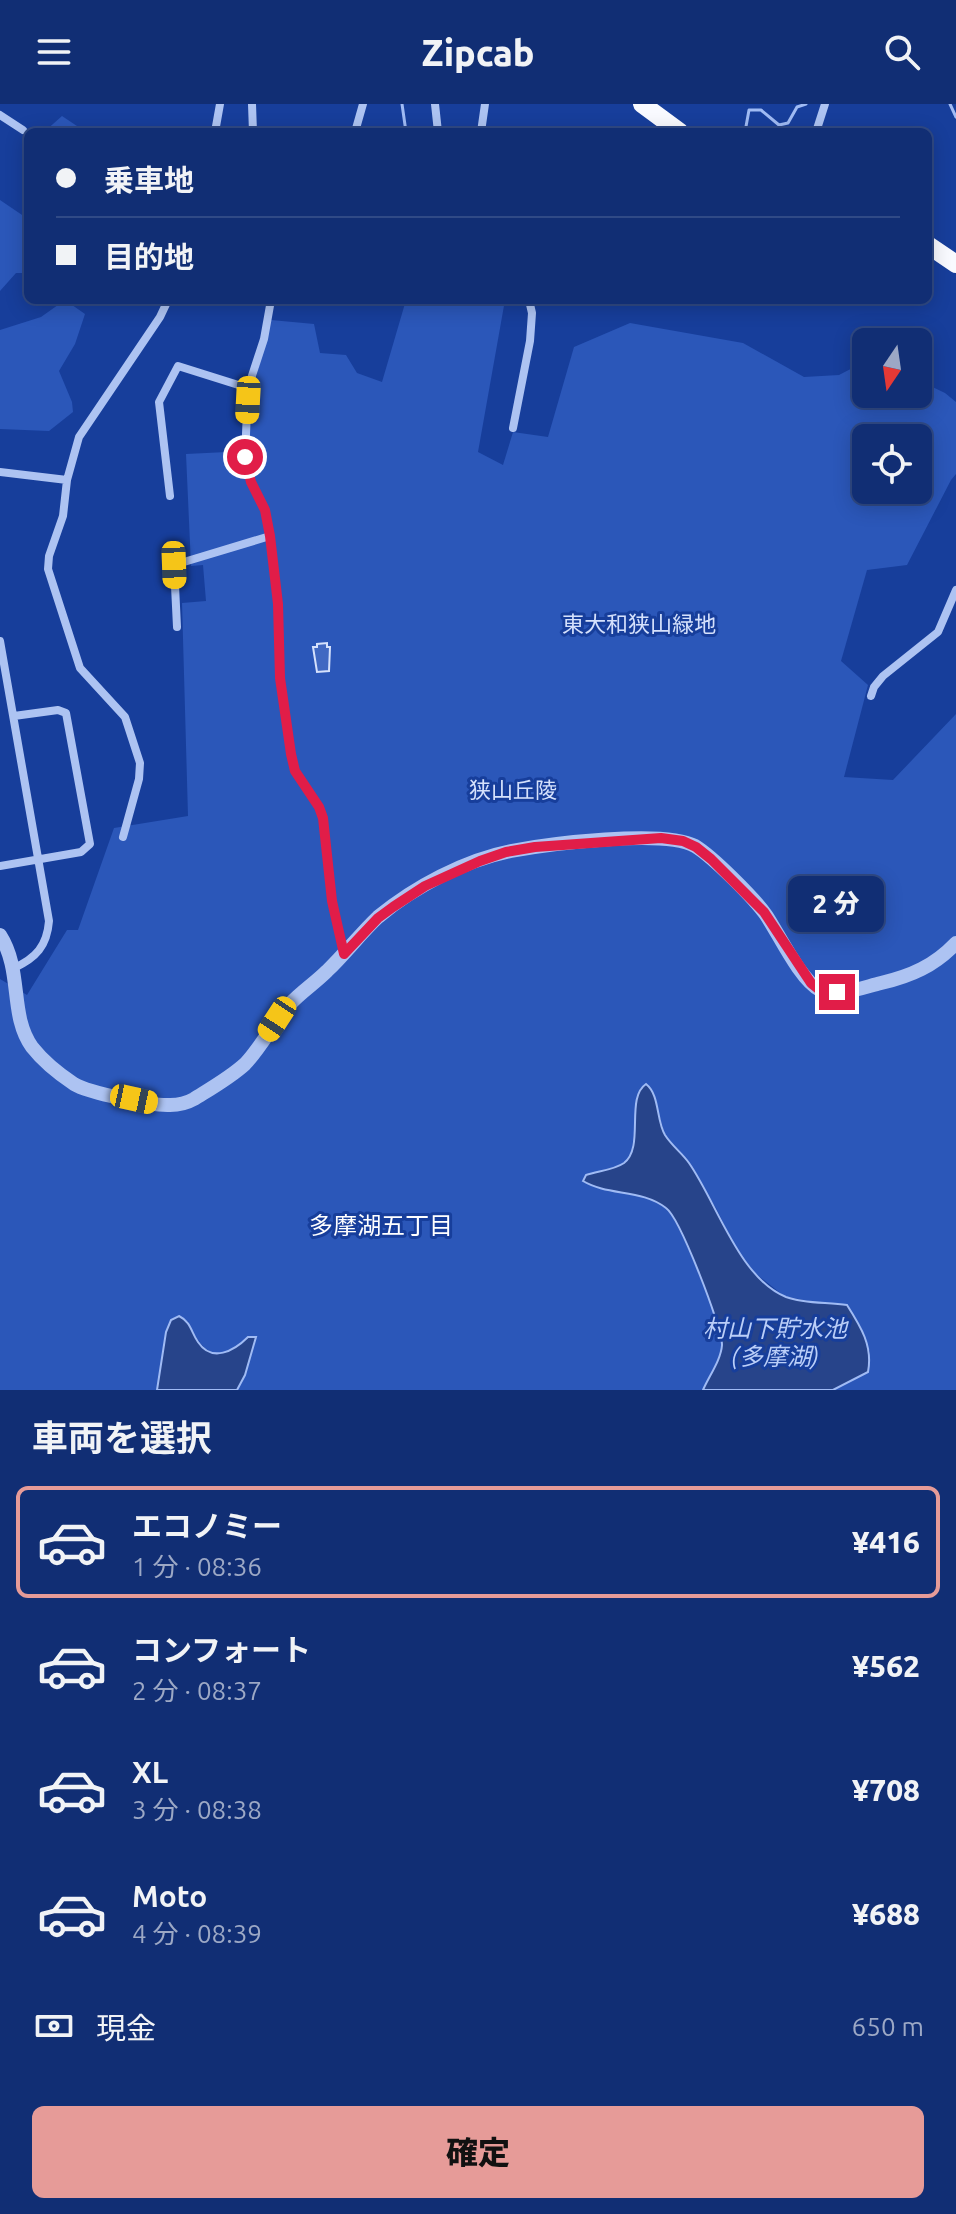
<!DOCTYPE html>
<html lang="ja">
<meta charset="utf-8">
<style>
:root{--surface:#112e74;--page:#1e3a7c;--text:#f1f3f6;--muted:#9ca8c5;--line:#304a86;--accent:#e69b98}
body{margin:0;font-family:Ubuntu,"Noto Sans JP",sans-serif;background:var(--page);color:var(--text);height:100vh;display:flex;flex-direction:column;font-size:30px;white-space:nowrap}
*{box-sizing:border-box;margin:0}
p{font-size:26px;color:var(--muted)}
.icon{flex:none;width:44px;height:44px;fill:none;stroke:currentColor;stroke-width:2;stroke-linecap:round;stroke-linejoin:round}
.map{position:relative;height:1286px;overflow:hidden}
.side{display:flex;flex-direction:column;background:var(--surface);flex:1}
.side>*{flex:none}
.guide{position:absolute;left:24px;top:24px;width:908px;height:176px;border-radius:12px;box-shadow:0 4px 20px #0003,0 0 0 2px var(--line);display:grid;align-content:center;height:176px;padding:0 32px;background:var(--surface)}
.needle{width:52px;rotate:193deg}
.controls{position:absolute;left:852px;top:224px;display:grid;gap:16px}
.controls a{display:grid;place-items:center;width:80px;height:80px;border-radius:12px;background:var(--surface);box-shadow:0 4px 20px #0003,0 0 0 2px var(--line);font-size:40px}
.end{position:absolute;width:36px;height:36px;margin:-18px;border:10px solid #e11d48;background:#fff;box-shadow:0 0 0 4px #fff}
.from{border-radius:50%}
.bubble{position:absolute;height:56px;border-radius:12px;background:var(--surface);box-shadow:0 4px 20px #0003,0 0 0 2px var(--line);font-size:26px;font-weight:800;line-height:56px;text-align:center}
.car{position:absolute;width:24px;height:48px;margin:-24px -12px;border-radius:10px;box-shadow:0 0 6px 2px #0007;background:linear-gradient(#f5c518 24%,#345 0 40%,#f5c518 0 76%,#345 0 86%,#f5c518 0)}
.guide b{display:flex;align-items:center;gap:28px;height:76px;font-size:30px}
.guide b+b{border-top:2px solid var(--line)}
.guide i{width:20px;height:20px;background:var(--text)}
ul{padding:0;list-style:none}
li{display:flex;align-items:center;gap:24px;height:112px;margin:0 16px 12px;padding:0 16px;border:4px solid transparent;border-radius:12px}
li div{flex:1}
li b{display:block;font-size:30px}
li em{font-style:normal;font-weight:800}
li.selected{border-color:var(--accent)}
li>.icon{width:72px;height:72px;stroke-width:1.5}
h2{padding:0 32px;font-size:36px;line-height:96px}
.pay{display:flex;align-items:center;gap:20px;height:88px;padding:0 32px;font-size:30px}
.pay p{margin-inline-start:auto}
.action{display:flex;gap:16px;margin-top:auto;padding:16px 32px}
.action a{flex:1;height:92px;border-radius:12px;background:var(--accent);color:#111;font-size:32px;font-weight:800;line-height:92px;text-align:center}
header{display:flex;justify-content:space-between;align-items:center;height:104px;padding:0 32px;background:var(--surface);font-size:36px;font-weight:800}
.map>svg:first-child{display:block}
.green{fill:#2b57b9;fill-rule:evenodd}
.water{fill:#27448a;stroke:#a0bbf4;stroke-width:2}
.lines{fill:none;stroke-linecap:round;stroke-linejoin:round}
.stream{stroke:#a0bbf4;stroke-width:3}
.building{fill:#4068c2;stroke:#d5e1fc;stroke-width:2}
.minor{stroke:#adc3f2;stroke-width:8}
.tertiary{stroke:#adc3f2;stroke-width:14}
.primary{stroke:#f9faff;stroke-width:18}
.route{stroke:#e11d48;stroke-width:10}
.labels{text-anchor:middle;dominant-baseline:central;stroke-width:6;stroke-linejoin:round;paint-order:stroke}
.park-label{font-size:22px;fill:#d5e1fc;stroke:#173e9b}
.neighbourhood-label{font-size:24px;fill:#fff;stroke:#173e9b}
.water-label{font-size:24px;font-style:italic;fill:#bacef8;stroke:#173e9b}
</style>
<header><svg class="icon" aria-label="menu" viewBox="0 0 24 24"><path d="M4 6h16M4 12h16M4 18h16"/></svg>Zipcab<svg class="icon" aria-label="search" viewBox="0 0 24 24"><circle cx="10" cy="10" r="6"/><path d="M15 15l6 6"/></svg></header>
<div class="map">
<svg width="956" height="1286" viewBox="0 0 956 1286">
<rect width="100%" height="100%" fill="#173e9b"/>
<path class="green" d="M62 12 86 28H44Z
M0 96 28 115V169H16L0 187Z
M65 196 85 210 75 240 59 267 72 298 73 308 49 327 0 325V226L41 213Z
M406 196H505L478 348 503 361 513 328 548 333 574 243 630 219 743 239 804 273 839 271 866 257V290H918V276L945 289 956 298V370L951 376 907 461 867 466 841 557 868 581 844 673 893 676 956 610V1286H833L868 1268 870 1247 836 1199 823 1200 784 1192 755 1169 738 1149 716 1104 683 1052 665 1031 653 990 640 984 631 1051 622 1061 586 1071 588 1080C613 1086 643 1088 665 1103 677 1111 720 1218 722 1234 723 1253 710 1270 703 1286H237L245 1271 248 1233C219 1262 202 1250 188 1217L166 1228 157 1286H0V875L27 891 67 826H78L114 724 188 712 182 499 206 497 203 461 191 462 186 350 247 347 248 296 252 289 271 216 314 220 320 249 346 251 357 269 382 278ZM866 334H918V386H866Z"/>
<path class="water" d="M646 980C660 991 656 1016 665 1031 672 1042 682 1049 689 1059 717 1099 739 1174 786 1193 805 1200 827 1198 847 1201 861 1223 873 1242 868 1268L833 1286H703C709 1272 721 1256 722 1241 722 1223 680 1114 666 1104 642 1085 608 1092 583 1077L586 1071C598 1067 614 1066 624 1059 645 1043 625 994 646 980Z
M179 1212C191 1218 191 1228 198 1238 212 1259 234 1247 248 1233H256L245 1271 237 1286H157L166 1228 171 1216Z"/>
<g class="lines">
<path class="stream" d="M402 0 406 28
M950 0 956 13
M745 28 749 6H761L779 21 788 19 797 3 806 0"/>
</g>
<path class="building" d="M327 539V543H330L329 567 317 568 313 543H317V540Z"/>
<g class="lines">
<path class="minor" d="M252 0 253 28
M435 0 438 28
M0 11 23 26
M215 28 220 0
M355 28 363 0
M481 28 485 0
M816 28 825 0
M271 196 264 235 248 284 245 353 251 378 265 406 270 432 278 500 280 574 291 650 295 667 319 703 323 714 332 797 344 850
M513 324 530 237 532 209 529 196
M0 368 67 376
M170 392 159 298 178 262 248 284
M177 523 174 461 270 432
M0 537 49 817C47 842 36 854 14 864
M871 592 874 583 883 572 938 528 956 486
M123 733 139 675 140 659 125 613 80 564 48 465 49 452 63 412 67 376 79 333 160 213 168 196
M0 762 81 748 90 740 66 609 58 606 14 612"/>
<path class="tertiary" d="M0 831C23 867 9 911 32 943 43 957 59 970 74 980 89 989 152 1002 170 1001 178 1001 187 999 194 995 210 985 231 973 245 960 262 942 273 919 290 900 301 888 315 879 327 867 345 850 360 830 378 813 414 783 465 756 511 747 548 740 664 725 695 742 713 753 754 794 766 811 779 830 800 876 820 886 837 894 864 883 881 879 911 872 934 862 956 839"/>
<path class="primary" d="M642 0 680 28
M928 141 956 160"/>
</g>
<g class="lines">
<path class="route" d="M245 353 251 378 265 406 270 432 278 500 280 574 291 650 295 667 319 703 323 714 332 797 344 850 378 814 393 803 425 782 480 757 506 748 535 743 661 734 683 737 696 743 711 755 764 808 811 879 821 887 837 888"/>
</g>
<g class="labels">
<g class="park-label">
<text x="639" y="519">東大和狭山緑地</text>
<text x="513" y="685">狭山丘陵</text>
</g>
<g class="neighbourhood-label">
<text x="381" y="1121">多摩湖五丁目</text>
</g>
<g class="water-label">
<text x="775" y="1224">村山下貯水池<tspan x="775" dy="28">(多摩湖)</tspan></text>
</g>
</g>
</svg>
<div class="controls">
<a><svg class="needle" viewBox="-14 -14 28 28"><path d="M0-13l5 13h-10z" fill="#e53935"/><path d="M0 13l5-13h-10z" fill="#9ca8c5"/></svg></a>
<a><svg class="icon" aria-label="locate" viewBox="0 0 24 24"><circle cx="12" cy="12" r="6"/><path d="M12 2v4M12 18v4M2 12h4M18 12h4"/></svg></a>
</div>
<i class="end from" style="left:245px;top:353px"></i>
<i class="end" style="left:837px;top:888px"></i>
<div class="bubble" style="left:788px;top:772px;width:96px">2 分</div>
<i class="car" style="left:248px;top:296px;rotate:183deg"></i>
<i class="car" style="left:174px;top:461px;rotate:178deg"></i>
<i class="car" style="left:277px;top:915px;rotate:213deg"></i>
<i class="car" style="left:134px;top:995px;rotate:102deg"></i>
<div class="guide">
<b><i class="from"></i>乗車地</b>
<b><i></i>目的地</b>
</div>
</div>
<section class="side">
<h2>車両を選択</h2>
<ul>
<li class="selected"><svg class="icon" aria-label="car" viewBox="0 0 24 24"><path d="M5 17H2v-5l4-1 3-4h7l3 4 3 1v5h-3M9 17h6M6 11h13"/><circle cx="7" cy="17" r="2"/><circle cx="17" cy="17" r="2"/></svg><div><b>エコノミー</b><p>1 分 · 08:36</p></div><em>¥416</em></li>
<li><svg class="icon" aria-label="car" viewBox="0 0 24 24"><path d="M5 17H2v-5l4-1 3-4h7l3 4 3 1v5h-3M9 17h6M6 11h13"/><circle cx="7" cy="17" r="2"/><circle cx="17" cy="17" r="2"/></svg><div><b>コンフォート</b><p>2 分 · 08:37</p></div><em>¥562</em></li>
<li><svg class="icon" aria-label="car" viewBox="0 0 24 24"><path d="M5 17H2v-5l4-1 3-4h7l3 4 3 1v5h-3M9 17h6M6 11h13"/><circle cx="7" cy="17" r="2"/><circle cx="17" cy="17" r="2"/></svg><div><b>XL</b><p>3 分 · 08:38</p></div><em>¥708</em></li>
<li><svg class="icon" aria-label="car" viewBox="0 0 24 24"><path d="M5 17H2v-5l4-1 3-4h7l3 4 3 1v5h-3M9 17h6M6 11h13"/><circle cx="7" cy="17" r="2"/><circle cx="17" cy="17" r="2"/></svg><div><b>Moto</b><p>4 分 · 08:39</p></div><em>¥688</em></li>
</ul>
<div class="pay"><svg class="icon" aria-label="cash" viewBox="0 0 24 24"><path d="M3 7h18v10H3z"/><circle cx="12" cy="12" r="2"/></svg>現金<p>650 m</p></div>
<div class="action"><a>確定</a></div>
</section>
